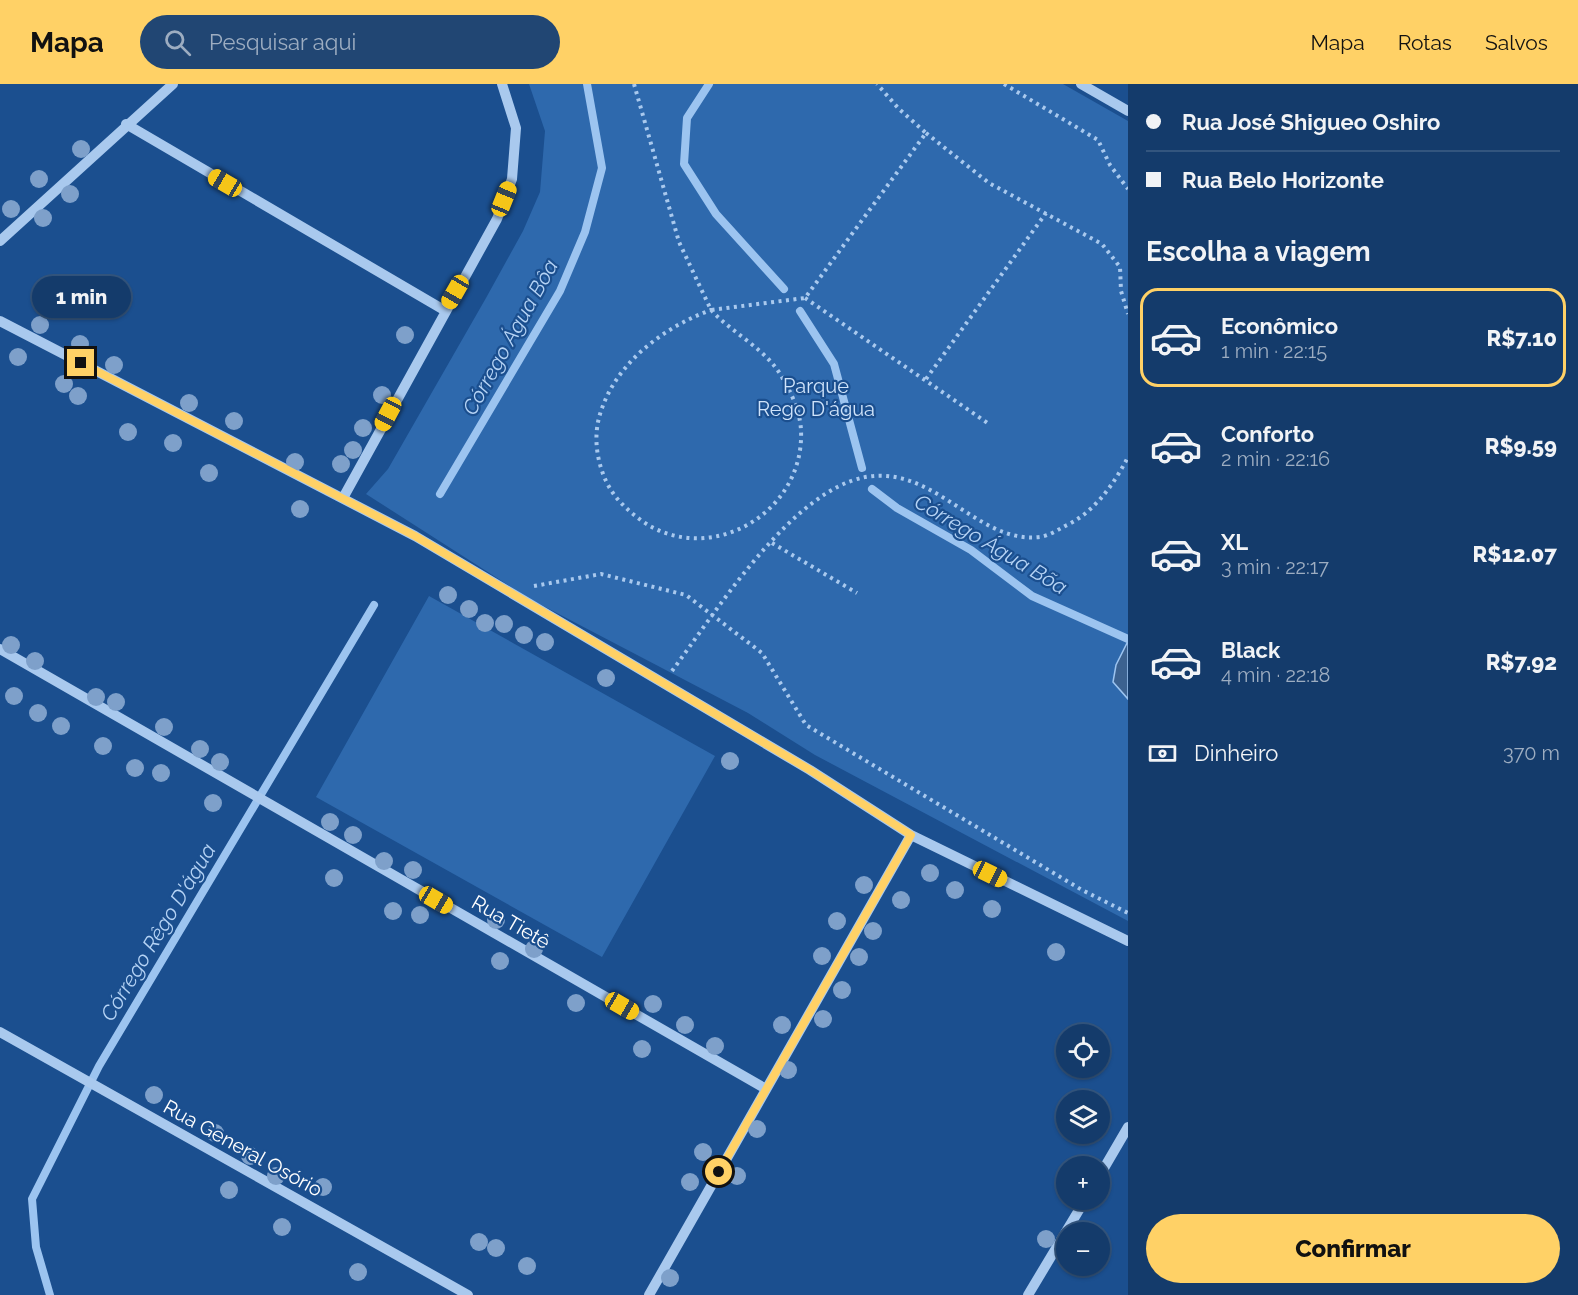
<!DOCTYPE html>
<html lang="pt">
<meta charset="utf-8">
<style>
:root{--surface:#143b6b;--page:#214673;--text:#f1f3f6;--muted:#9dadc1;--line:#33557e;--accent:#ffd166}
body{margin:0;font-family:Raleway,sans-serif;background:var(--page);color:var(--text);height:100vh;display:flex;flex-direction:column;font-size:22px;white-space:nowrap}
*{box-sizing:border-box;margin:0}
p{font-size:20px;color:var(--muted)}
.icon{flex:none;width:33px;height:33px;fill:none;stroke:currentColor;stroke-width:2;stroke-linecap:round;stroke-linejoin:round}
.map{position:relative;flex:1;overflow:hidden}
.details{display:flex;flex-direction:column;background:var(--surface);width:450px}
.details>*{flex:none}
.banner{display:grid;align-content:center;height:132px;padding:0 18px;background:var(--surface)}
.controls{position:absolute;left:1056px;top:940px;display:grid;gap:12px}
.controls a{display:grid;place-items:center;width:54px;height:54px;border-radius:50%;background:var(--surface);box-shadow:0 2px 4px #0004,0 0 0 2px var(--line);font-size:30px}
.end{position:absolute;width:27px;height:27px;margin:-14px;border:8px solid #ffd166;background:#111;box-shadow:0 0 0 3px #111}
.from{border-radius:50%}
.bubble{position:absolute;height:42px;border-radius:21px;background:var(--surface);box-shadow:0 2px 4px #0004,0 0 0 2px var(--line);font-size:20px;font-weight:800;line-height:42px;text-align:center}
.car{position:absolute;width:18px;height:36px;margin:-18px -9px;border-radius:8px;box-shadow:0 0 4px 2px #0007;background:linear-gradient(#f5c518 24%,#345 0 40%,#f5c518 0 76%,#345 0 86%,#f5c518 0)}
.banner b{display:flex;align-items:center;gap:21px;height:57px;font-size:22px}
.banner b+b{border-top:2px solid var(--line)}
.banner i{width:15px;height:15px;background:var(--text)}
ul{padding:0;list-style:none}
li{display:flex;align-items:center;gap:18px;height:99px;margin:0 12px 9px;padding:0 6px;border:3px solid transparent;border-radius:18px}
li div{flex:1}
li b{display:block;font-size:22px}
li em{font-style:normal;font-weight:800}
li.on{border-color:var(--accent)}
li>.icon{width:54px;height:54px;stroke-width:1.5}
h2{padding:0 18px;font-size:27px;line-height:72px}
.pay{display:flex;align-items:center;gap:15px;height:66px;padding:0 18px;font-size:22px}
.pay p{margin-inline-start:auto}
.button{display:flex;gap:12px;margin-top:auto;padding:12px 18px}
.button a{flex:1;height:69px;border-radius:36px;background:var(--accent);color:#111;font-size:24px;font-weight:800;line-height:69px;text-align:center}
header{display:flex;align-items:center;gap:36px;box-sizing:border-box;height:84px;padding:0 30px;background:var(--accent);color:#111}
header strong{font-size:28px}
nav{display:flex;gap:33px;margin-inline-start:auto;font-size:21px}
.search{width:420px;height:54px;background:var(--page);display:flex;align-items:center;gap:15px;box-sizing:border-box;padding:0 21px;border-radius:33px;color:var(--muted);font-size:22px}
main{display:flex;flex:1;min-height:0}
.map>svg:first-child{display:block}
.green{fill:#2e69ad}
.water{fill:#3c6290;stroke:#9cc4f0;stroke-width:1.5}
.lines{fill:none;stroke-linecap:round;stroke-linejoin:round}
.stream{stroke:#9cc4f0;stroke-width:8}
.path{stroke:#a9c9ee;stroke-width:4;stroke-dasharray:3 4.5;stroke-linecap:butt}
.minor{stroke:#a9c9ee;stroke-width:10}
.tree{fill:#7ea0ca}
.route{stroke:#ffd166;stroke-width:8}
.labels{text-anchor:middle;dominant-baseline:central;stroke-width:4.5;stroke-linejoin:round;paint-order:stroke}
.park-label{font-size:20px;fill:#cfe3fa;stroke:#1b4f8f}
.street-label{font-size:20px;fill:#fff;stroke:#1b4f8f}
.water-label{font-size:21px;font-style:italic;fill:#b5d3f5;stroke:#1b4f8f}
</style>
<header>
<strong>Mapa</strong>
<div class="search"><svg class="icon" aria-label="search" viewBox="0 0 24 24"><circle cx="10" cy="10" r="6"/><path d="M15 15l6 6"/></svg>Pesquisar aqui</div>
<nav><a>Mapa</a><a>Rotas</a><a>Salvos</a></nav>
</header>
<main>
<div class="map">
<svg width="1128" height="1211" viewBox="0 0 1128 1211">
<rect width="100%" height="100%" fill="#1b4f8f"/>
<path class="green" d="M529 0H1063L1128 37V837L815 671 748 629 530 515 366 410 388 385 486 214 523 147 540 108 545 47Z
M429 512 715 672 602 873 316 713Z"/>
<path class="water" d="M1128 557V615L1113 598 1116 581Z"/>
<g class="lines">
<path class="stream" d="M709 0 687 34 684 80 716 130 784 205
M800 227 834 280 862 384
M872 405 897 424 971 466 1032 512 1128 555
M440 410 560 207 585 148 602 84 587 0
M50 1211 36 1163 32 1115 99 982 374 521"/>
<path class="path" d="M634 0 679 158 711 226 805 214 926 49 899 25 877 0
M1004 0 1098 56 1110 81 1128 105
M926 49 989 99 1102 160 1120 183 1121 207 1128 230
M805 214 989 340
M711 226C733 250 768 266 783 295 792 310 800 328 801 346 805 429 710 484 642 437 627 426 614 414 606 397 596 375 593 350 601 327 617 278 664 243 711 226Z
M926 295 1046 129
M772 459 857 509
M534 502 601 490 686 511 762 569 806 641 1082 806 1128 829
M672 587C715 529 782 422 851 397 929 369 973 461 1040 453 1048 452 1058 446 1065 442 1094 429 1114 400 1128 373"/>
<path class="minor" d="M1081 0 1128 27
M126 40 444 226
M0 157 173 0
M0 237 415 452 810 686 911 751 1128 857
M343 414 497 135 512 95 516 44 502 0
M0 565 766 1005
M0 948 468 1211
M1100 1091 1128 1043
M649 1211 911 751
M1028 1211 1085 1116"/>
</g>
<g class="tree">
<circle cx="81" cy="65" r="9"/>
<circle cx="39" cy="95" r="9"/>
<circle cx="70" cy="110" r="9"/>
<circle cx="11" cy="125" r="9"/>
<circle cx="43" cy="134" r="9"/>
<circle cx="40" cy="241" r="9"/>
<circle cx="405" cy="251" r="9"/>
<circle cx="80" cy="260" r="9"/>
<circle cx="18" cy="273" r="9"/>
<circle cx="114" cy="281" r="9"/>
<circle cx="64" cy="300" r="9"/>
<circle cx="382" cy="311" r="9"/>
<circle cx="78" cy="312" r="9"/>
<circle cx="189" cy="319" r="9"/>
<circle cx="234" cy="337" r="9"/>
<circle cx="363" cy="344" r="9"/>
<circle cx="128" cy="348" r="9"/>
<circle cx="173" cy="359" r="9"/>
<circle cx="353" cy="366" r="9"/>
<circle cx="295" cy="378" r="9"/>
<circle cx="341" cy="380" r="9"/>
<circle cx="209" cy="389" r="9"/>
<circle cx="300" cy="425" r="9"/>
<circle cx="448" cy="511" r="9"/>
<circle cx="469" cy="525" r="9"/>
<circle cx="485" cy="539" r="9"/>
<circle cx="504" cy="540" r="9"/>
<circle cx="524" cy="551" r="9"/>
<circle cx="545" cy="558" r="9"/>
<circle cx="11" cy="561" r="9"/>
<circle cx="35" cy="577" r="9"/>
<circle cx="606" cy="594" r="9"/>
<circle cx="14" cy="612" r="9"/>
<circle cx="96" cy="613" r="9"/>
<circle cx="116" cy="618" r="9"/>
<circle cx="38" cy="629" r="9"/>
<circle cx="61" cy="642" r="9"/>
<circle cx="164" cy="643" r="9"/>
<circle cx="103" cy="662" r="9"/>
<circle cx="200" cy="665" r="9"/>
<circle cx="730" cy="677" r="9"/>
<circle cx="220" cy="678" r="9"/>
<circle cx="135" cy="684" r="9"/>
<circle cx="161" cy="689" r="9"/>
<circle cx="213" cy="719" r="9"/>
<circle cx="330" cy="738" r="9"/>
<circle cx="353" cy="751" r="9"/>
<circle cx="384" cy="777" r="9"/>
<circle cx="413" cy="786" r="9"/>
<circle cx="930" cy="789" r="9"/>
<circle cx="334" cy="794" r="9"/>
<circle cx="864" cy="801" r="9"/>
<circle cx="955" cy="806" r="9"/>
<circle cx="901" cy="816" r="9"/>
<circle cx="992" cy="825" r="9"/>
<circle cx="393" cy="827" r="9"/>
<circle cx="420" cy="831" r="9"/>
<circle cx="496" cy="836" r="9"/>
<circle cx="837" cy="837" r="9"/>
<circle cx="873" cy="847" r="9"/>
<circle cx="534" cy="865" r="9"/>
<circle cx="1056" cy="868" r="9"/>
<circle cx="822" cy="872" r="9"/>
<circle cx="859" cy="873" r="9"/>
<circle cx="500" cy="877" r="9"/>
<circle cx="842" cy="906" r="9"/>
<circle cx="576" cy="919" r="9"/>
<circle cx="653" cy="920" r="9"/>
<circle cx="823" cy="935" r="9"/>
<circle cx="685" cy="941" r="9"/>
<circle cx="782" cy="941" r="9"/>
<circle cx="715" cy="962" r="9"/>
<circle cx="642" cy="965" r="9"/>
<circle cx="788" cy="986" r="9"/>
<circle cx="154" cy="1011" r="9"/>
<circle cx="757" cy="1045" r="9"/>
<circle cx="215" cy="1049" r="9"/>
<circle cx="703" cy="1068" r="9"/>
<circle cx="250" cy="1072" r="9"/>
<circle cx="276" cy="1092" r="9"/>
<circle cx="737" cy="1092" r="9"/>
<circle cx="690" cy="1098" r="9"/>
<circle cx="323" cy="1103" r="9"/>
<circle cx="229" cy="1106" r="9"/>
<circle cx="282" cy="1143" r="9"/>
<circle cx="1046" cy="1155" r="9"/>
<circle cx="479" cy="1158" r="9"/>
<circle cx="496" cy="1164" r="9"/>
<circle cx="527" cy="1182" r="9"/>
<circle cx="358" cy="1188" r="9"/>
<circle cx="670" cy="1194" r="9"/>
</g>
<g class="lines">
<path class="route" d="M81 279 415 452 810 686 911 751 719 1088"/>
</g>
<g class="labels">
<g class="park-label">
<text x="816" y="302">Parque<tspan x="816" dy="23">Rego D'água</tspan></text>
</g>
<g class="street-label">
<text transform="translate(511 838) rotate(30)">Rua Tietê</text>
<text transform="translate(243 1064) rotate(29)">Rua General Osório</text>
</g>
<g class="water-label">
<text transform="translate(510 253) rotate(-61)">Córrego Água Bôa</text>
<text transform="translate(991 460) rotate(31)">Córrego Água Bõa</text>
<text transform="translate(158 848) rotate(-59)">Córrego Rêgo D'água</text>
</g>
</g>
</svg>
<div class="controls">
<a><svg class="icon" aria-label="locate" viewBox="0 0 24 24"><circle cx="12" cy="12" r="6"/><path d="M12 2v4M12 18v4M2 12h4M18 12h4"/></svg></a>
<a><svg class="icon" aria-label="layers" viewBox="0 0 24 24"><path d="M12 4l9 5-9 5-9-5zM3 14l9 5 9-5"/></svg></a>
<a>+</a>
<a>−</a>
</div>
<i class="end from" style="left:719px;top:1088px"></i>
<i class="end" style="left:81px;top:279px"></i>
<div class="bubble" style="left:32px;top:192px;width:99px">1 min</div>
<i class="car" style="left:225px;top:99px;rotate:300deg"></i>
<i class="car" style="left:504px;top:115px;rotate:22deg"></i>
<i class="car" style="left:455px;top:208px;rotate:210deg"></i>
<i class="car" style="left:388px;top:330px;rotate:208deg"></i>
<i class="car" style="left:990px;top:790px;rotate:116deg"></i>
<i class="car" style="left:436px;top:816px;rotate:120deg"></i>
<i class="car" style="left:622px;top:922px;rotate:120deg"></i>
</div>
<section class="details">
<div class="banner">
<b><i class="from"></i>Rua José Shigueo Oshiro</b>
<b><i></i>Rua Belo Horizonte</b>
</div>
<h2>Escolha a viagem</h2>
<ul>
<li class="on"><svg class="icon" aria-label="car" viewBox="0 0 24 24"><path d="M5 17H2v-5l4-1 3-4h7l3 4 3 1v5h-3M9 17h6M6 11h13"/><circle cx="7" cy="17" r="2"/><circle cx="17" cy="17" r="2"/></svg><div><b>Econômico</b><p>1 min · 22:15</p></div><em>R$7.10</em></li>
<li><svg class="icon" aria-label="car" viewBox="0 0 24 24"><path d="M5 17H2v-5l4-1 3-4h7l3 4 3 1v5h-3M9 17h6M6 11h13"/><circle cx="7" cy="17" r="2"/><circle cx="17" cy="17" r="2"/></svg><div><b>Conforto</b><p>2 min · 22:16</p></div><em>R$9.59</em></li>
<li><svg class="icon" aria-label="car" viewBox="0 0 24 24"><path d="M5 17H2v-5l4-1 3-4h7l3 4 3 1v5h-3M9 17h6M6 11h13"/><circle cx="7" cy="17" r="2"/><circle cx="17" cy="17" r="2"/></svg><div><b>XL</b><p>3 min · 22:17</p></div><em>R$12.07</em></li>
<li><svg class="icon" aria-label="car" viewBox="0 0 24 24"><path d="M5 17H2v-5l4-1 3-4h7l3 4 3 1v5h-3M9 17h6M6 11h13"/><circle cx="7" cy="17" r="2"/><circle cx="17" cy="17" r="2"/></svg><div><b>Black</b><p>4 min · 22:18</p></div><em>R$7.92</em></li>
</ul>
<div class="pay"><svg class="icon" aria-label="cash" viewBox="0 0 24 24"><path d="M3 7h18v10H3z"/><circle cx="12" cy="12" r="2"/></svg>Dinheiro<p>370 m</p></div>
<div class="button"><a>Confirmar</a></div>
</section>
</main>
